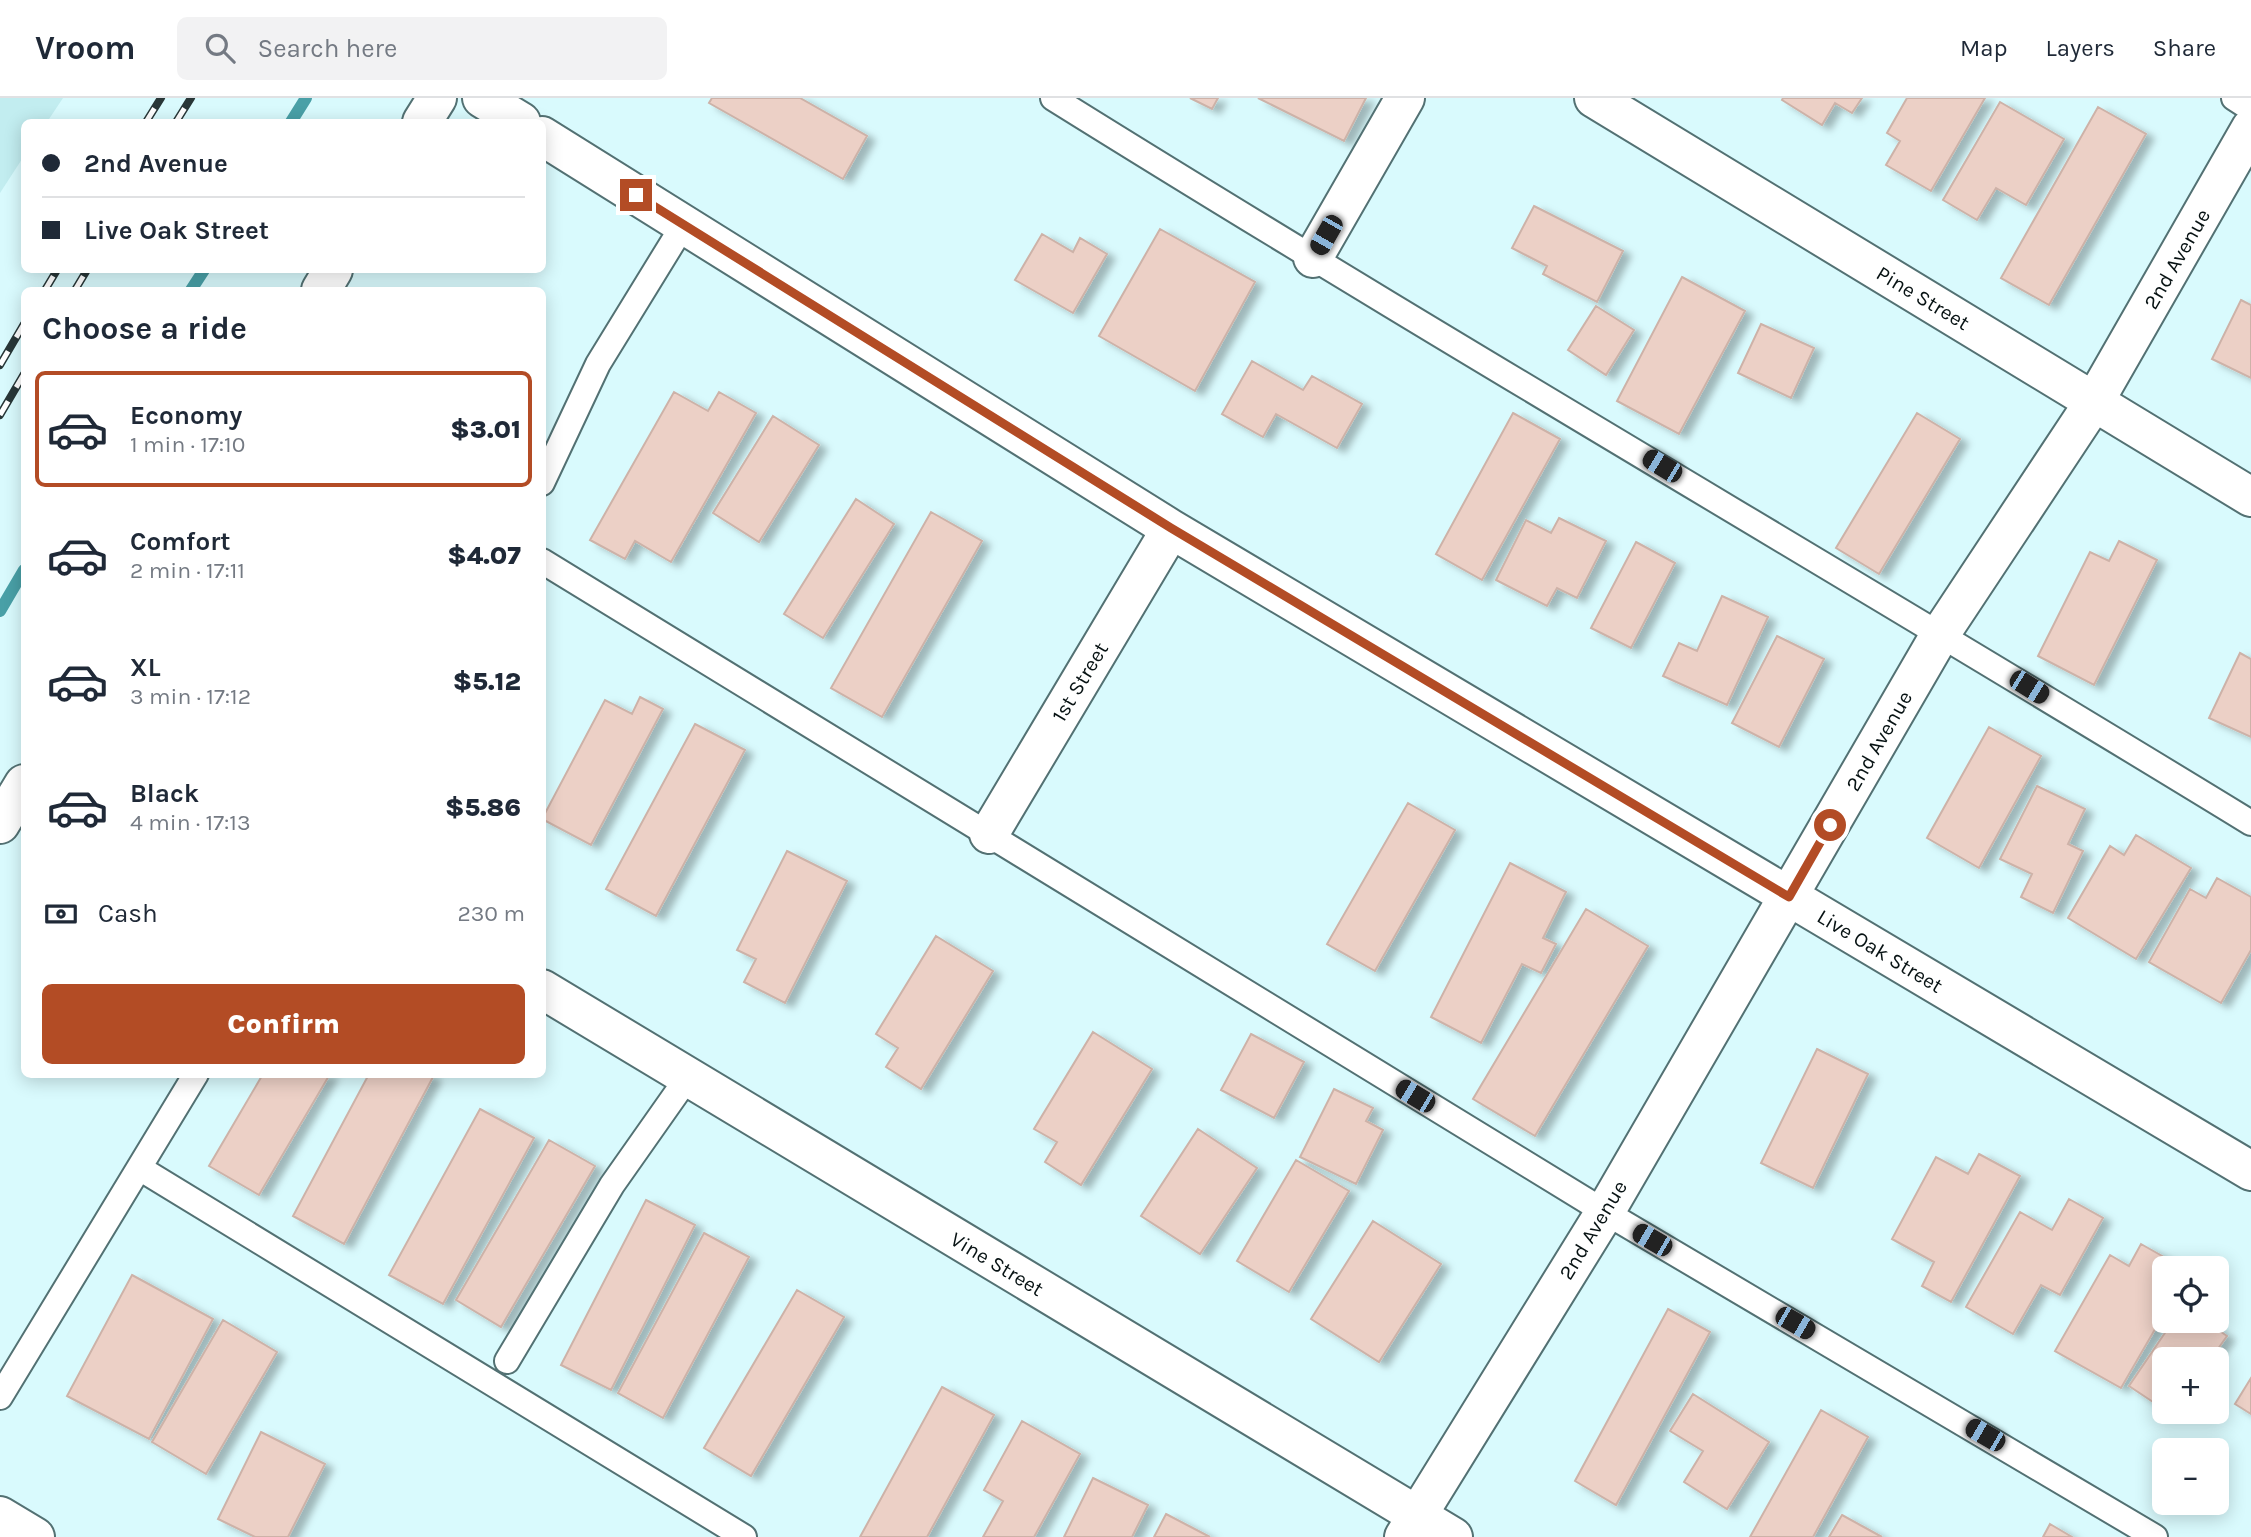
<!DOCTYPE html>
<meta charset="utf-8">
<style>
:root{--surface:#fff;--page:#f2f2f3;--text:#1f2937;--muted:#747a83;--line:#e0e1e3;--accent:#b34c25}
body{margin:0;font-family:Karla,sans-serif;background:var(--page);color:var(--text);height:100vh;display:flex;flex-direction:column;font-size:26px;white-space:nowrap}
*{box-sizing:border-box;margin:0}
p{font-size:23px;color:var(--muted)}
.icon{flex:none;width:38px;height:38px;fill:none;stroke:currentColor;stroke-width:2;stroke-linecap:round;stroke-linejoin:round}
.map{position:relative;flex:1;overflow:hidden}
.sheet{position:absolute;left:21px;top:189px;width:525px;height:791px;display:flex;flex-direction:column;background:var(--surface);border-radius:10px;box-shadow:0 4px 18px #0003}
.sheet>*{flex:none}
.banner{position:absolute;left:21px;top:21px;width:525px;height:154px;border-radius:10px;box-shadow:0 4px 18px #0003;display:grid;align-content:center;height:154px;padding:0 21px;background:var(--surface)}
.buttons{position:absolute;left:2152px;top:1158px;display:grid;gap:14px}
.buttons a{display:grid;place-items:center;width:77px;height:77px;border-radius:10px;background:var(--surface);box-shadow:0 4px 18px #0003;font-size:35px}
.end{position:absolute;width:32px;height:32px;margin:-16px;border:9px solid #b34c25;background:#fff;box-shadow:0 0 0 4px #fff}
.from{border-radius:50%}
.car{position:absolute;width:21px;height:42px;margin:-21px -10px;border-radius:9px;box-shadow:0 0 5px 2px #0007;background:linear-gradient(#222 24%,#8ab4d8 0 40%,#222 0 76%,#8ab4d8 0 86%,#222 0)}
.banner b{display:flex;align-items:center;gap:24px;height:66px;font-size:26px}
.banner b+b{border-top:2px solid var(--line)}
.banner i{width:18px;height:18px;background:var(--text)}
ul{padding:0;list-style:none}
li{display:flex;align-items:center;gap:21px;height:116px;margin:0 14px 10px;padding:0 7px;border:4px solid transparent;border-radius:10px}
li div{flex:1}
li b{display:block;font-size:26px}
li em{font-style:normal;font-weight:800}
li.selected{border-color:var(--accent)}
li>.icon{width:63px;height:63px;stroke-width:1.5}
h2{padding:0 21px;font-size:32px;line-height:84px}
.pay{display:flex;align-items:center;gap:18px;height:77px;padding:0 21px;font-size:26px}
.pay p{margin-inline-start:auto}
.button{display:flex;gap:14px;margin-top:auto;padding:14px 21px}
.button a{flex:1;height:80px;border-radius:10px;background:var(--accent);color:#fff;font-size:28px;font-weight:800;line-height:80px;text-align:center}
header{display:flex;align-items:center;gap:42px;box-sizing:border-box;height:98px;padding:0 35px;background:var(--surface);border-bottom:2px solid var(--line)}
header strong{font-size:33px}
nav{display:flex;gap:38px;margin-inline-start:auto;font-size:24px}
.search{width:490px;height:63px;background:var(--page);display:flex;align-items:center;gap:18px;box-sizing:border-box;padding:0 24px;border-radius:10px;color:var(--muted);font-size:26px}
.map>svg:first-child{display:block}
.built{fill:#c2edf0}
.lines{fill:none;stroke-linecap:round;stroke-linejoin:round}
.stream{stroke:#49a0a7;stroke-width:12}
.building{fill:#ecd0c6;stroke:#cdb2a8;stroke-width:2;filter:url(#shadow)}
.service-casing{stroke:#537173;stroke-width:28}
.minor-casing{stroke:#537173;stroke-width:42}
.tertiary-casing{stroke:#537173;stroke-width:42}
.secondary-casing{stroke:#537173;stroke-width:42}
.service{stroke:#fff;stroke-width:24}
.minor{stroke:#fff;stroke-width:38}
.tertiary{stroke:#fff;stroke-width:38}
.secondary{stroke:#fff;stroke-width:38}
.rail-casing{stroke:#283637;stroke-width:8}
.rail{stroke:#fff;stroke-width:5;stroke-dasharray:16;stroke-linecap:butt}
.route{stroke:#b34c25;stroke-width:9}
.labels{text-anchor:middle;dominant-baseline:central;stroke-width:6;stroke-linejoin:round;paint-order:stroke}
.street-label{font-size:21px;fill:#071213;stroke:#fff}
</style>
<header>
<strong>Vroom</strong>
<div class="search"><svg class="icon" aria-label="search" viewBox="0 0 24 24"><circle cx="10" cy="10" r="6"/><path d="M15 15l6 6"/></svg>Search here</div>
<nav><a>Map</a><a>Layers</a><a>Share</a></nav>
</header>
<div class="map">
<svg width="2251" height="1439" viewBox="0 0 2251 1439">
<defs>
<filter id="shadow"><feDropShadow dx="8" dy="4.5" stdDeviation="3.5" flood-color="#0004"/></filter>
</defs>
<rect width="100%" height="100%" fill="#d9fafd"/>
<path class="built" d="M0 0H63L47 24H24V58L0 95Z"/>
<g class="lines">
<path class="stream" d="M291 24 306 0
M191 192 204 172
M0 513 24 472"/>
</g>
<path class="building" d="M712 0H800L867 38 843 81 709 5Z
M1190 0H1218L1212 11Z
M1258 0H1366L1344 43Z
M1783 0H1862L1852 15 1835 5 1822 27 1782 2Z
M1907 0H1985L1931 93 1886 67 1900 43 1887 35Z
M2000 4 2064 41 2026 107 1996 90 1977 122 1943 102Z
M2098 9 2146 36 2049 207 2001 180Z
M1534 108 1623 153 1597 204 1543 176 1547 168 1512 150Z
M1160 131 1255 184 1195 293 1099 238Z
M1042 136 1073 154 1080 140 1107 156 1073 215 1015 182Z
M1682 179 1745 213 1679 336 1617 303Z
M2241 202 2251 207V280L2212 261Z
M1596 208 1634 232 1606 277 1568 252Z
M1761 226 1814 250 1791 300 1738 275Z
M1252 263 1303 292 1312 278 1362 306 1337 350 1276 316 1263 339 1222 316Z
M674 294 708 313 719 294 756 315 671 464 635 443 625 461 590 442Z
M1513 315 1560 341 1482 482 1436 456Z
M1917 315 1960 341 1879 476 1836 450Z
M773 318 819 347 759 444 713 415Z
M856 401 894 426 823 540 784 516Z
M931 414 982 443 882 619 831 590Z
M1559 420 1606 443 1577 500 1557 490 1547 508 1496 482 1526 422 1551 435Z
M2119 443 2157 462 2094 587 2038 558 2090 454 2109 463Z
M1636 444 1675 465 1631 550 1591 530Z
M1722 498 1768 519 1727 607 1663 578 1679 545 1697 553Z
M1777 538 1824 561 1779 649 1732 625Z
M2240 555 2251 561V639L2209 620Z
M640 599 663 611 591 747 542 721 605 602 632 616Z
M695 626 745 652 656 818 606 791Z
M1989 629 2041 658 1979 770 1927 740Z
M2037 688 2085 711 2068 746 2083 753 2053 815 2021 799 2032 776 2000 761Z
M1408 705 1455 732 1375 873 1327 846Z
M2136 737 2191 770 2136 861 2068 820 2110 748 2124 757Z
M787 753 847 783 785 905 744 884 756 861 737 852Z
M1510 765 1566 794 1543 840 1556 846 1541 875 1522 866 1481 945 1431 919Z
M2217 780 2251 799V852L2221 905 2149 864 2190 791 2206 800Z
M1586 811 1648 848 1535 1038 1473 1001Z
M936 838 993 873 921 991 886 969 898 950 876 936Z
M1093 934 1152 971 1081 1087 1045 1064 1057 1044 1034 1031Z
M1251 936 1304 964 1274 1020 1221 992Z
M1817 951 1868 976 1813 1090 1761 1065Z
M263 976H330L259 1097 209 1068Z
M369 976H428L433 979 344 1146 293 1118Z
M1334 991 1373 1010 1366 1023 1383 1032 1356 1086 1300 1059Z
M480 1011 534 1040 443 1206 389 1177Z
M1198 1031 1257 1070 1200 1156 1141 1118Z
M549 1042 595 1068 501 1229 456 1202Z
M1979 1056 2020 1078 1951 1204 1922 1188 1934 1164 1892 1141 1936 1059 1968 1076Z
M1296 1062 1349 1093 1289 1194 1237 1163Z
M2069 1101 2103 1120 2060 1197 2041 1187 2013 1236 1966 1209 2020 1114 2052 1132Z
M646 1102 695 1127 611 1292 561 1267Z
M1373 1123 1441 1166 1379 1264 1311 1221Z
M704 1135 749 1159 663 1320 618 1295Z
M2141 1146 2185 1171H2165V1214L2121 1290 2055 1253 2110 1157 2129 1168Z
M132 1177 213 1221 149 1341 67 1298Z
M797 1192 844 1219 751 1378 704 1350Z
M1668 1211 1710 1234 1616 1407 1575 1383Z
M223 1222 277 1254 206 1376 152 1344Z
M2173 1223H2205L2227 1238 2210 1262H2165V1312L2129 1288Z
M2251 1280V1316L2235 1306Z
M942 1289 994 1317 927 1439H860Z
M1693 1296 1769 1344 1727 1411 1684 1384 1703 1353 1670 1333Z
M1821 1312 1868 1339 1813 1439H1750Z
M1022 1323 1080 1356 1034 1439H983L1003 1403 984 1392Z
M261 1334 325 1366 288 1439H255L218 1421Z
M1093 1380 1148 1407 1132 1439H1064Z
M1166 1416 1210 1439H1154Z
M1842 1417 1882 1439H1829Z
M2050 1426 2072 1439H2043Z"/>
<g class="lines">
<g class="service-casing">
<path id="service" d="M1053 0C1449 247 1853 481 2251 725
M2234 0 2251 11
M542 385 598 266 684 126
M542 463 1605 1114 2155 1439
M141 1071 744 1439
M507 1263 612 1087 688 979
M0 1299 196 976"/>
</g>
<g class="minor-casing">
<path id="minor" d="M482 0 521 24
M1594 0 2251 399
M542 38 1171 431 2251 1073
M1313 160 1405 0
M989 736 1171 431
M542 891 1453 1439
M1404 1439 1605 1114 1941 535 2094 304 2251 30"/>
</g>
<g class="tertiary-casing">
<path id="tertiary" d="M0 1418 35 1439"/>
</g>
<g class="secondary-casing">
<path id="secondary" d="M422 24 437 0
M321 192 333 172
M0 726 24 686"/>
</g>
<use href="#service" class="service"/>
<use href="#minor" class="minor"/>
<use href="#tertiary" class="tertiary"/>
<use href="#secondary" class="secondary"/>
<g class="rail-casing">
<path id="rail" d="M146 24 161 0
M176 24 191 0
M45 192 57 172
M75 192 87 172
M0 267 24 226
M0 317 24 276"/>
</g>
<use href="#rail" class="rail"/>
</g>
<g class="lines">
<path class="route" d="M636 97 1171 430 1789 799 1830 727"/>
</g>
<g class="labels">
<g class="street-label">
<text transform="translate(2177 161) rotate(-60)">2nd Avenue</text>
<text transform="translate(1923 200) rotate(31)">Pine Street</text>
<text transform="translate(1080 584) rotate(-59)">1st Street</text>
<text transform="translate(1879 643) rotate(-60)">2nd Avenue</text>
<text transform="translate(1880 853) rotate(31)">Live Oak Street</text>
<text transform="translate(1593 1132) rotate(-59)">2nd Avenue</text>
<text transform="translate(997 1166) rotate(31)">Vine Street</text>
</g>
</g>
</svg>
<div class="buttons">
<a><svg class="icon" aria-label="locate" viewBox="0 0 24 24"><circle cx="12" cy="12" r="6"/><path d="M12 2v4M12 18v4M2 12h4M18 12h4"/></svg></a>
<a>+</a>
<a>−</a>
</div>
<i class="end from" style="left:1830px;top:727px"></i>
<i class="end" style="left:636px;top:97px"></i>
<i class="car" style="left:1326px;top:137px;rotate:210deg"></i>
<i class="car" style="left:1662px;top:368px;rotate:301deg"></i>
<i class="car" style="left:2029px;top:589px;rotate:122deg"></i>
<i class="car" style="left:1415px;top:998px;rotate:301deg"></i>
<i class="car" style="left:1652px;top:1142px;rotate:300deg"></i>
<i class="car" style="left:1795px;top:1225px;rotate:120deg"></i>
<i class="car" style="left:1985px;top:1337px;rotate:300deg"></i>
<div class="banner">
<b><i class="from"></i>2nd Avenue</b>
<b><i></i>Live Oak Street</b>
</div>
<section class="sheet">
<h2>Choose a ride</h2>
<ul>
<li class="selected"><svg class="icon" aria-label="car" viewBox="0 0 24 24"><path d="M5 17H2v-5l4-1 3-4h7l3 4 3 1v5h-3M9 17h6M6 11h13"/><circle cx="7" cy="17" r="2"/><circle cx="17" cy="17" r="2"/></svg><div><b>Economy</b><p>1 min · 17:10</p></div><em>$3.01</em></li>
<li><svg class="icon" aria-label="car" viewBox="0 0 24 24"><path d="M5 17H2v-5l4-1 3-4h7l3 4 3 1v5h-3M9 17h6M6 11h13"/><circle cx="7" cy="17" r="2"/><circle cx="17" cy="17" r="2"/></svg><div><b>Comfort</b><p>2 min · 17:11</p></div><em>$4.07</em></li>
<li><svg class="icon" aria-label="car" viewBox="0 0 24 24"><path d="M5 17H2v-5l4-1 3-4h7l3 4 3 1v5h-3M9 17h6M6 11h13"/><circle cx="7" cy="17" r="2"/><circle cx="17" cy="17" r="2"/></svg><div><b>XL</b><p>3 min · 17:12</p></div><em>$5.12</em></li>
<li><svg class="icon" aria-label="car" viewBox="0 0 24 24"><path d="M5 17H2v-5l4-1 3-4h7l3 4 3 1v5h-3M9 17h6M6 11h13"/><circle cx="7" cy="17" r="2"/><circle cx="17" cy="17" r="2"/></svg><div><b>Black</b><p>4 min · 17:13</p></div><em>$5.86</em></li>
</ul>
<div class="pay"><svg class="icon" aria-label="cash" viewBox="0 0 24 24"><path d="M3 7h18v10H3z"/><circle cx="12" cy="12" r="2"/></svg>Cash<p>230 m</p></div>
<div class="button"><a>Confirm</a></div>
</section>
</div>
